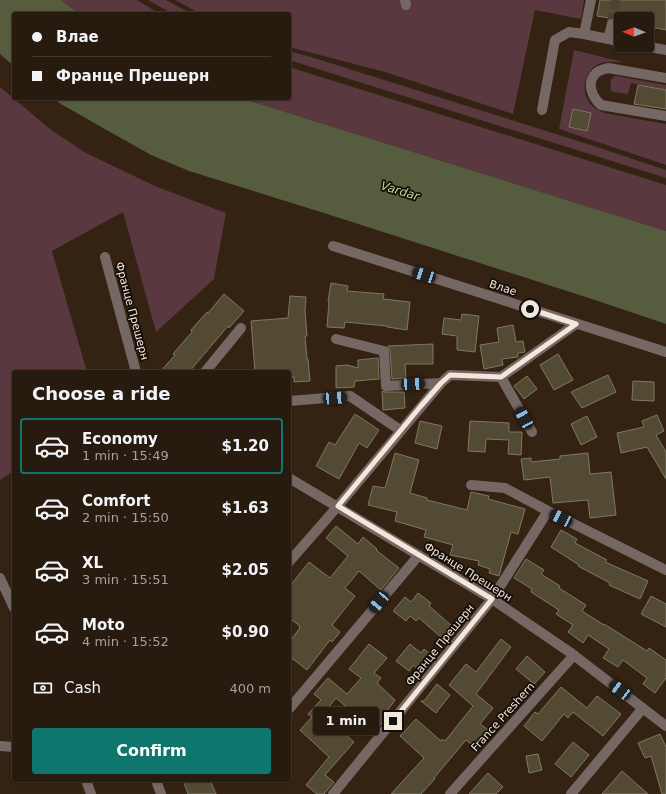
<!DOCTYPE html>
<meta charset="utf-8">
<style>
:root{--surface:#271a0e;--page:#33271c;--text:#f1f3f6;--muted:#a4a19e;--line:#43382e;--accent:#0f766e}
body{margin:0;font-family:"DejaVu Sans",sans-serif;background:var(--page);color:var(--text);height:100vh;display:flex;flex-direction:column;font-size:15px;white-space:nowrap}
*{box-sizing:border-box;margin:0}
p{font-size:13px;color:var(--muted)}
.icon{flex:none;width:22px;height:22px;fill:none;stroke:currentColor;stroke-width:2;stroke-linecap:round;stroke-linejoin:round}
.map{position:relative;flex:1;overflow:hidden}
.details{position:absolute;left:12px;top:370px;width:279px;height:412px;display:flex;flex-direction:column;background:var(--surface);border-radius:4px;box-shadow:0 1px 3px #0004,0 0 0 1px var(--line)}
.details>*{flex:none}
.guide{position:absolute;left:12px;top:12px;width:279px;height:88px;border-radius:4px;box-shadow:0 1px 3px #0004,0 0 0 1px var(--line);display:grid;align-content:center;height:88px;padding:0 20px;background:var(--surface)}
.needle{width:26px;rotate:271deg}
.tools{position:absolute;left:614px;top:12px;display:grid;gap:8px}
.tools a{display:grid;place-items:center;width:40px;height:40px;border-radius:4px;background:var(--surface);box-shadow:0 1px 3px #0004,0 0 0 1px var(--line);font-size:20px}
.end{position:absolute;width:18px;height:18px;margin:-9px;border:5px solid #f3e7dc;background:#111;box-shadow:0 0 0 2px #111}
.from{border-radius:50%}
.bubble{position:absolute;height:28px;border-radius:4px;background:var(--surface);box-shadow:0 1px 3px #0004,0 0 0 1px var(--line);font-size:13px;font-weight:800;line-height:28px;text-align:center}
.car{position:absolute;width:12px;height:24px;margin:-12px -6px;border-radius:5px;box-shadow:0 0 3px 1px #0007;background:linear-gradient(#222 24%,#8ab4d8 0 40%,#222 0 76%,#8ab4d8 0 86%,#222 0)}
.guide b{display:flex;align-items:center;gap:14px;height:38px;font-size:15px}
.guide b+b{border-top:1px solid var(--line)}
.guide i{width:10px;height:10px;background:var(--text)}
ul{padding:0;list-style:none}
li{display:flex;align-items:center;gap:12px;height:56px;margin:0 8px 6px;padding:0 12px;border:2px solid transparent;border-radius:4px}
li div{flex:1}
li b{display:block;font-size:15px}
li em{font-style:normal;font-weight:800}
li.selected{border-color:var(--accent)}
li>.icon{width:36px;height:36px;stroke-width:1.5}
h2{padding:0 20px;font-size:18px;line-height:48px}
.pay{display:flex;align-items:center;gap:10px;height:44px;padding:0 20px;font-size:15px}
.pay p{margin-inline-start:auto}
.primary-button{display:flex;gap:8px;margin-top:auto;padding:8px 20px}
.primary-button a{flex:1;height:46px;border-radius:4px;background:var(--accent);color:#fff;font-size:16px;font-weight:800;line-height:46px;text-align:center}
.map>svg:first-child{display:block}
.green{fill:#593840}
.water{fill:#565d3f}
.building{fill:#524a33;stroke:#80785f}
.lines{fill:none;stroke-linecap:round;stroke-linejoin:round}
.minor-tunnel{stroke:#514030;stroke-width:10;stroke-dasharray:10 5;stroke-linecap:butt}
.minor{stroke:#746764;stroke-width:10}
.route{stroke:#f3e7dc;stroke-width:5}
.labels{text-anchor:middle;dominant-baseline:central;stroke-width:3.5;stroke-linejoin:round;paint-order:stroke}
.street-label{font-size:11px;fill:#f3e7dc;stroke:#150e07}
.water-label{font-size:12px;font-style:italic;fill:#c4d39a;stroke:#150e07}
</style>
<div class="map">
<svg width="666" height="794" viewBox="0 0 666 794">
<rect width="100%" height="100%" fill="#342212"/>
<path class="green" d="M61 0H137L160 14H79Z
M148 0H166L192 14H173Z
M175 0H584L581 19 535 10 513 114 385 72 289 47V14H201Z
M574 50 623 62C616 62 608 61 601 63 585 69 580 89 589 102 592 107 598 110 604 113L666 124V165L559 129Z
M289 51 311 57 524 124 594 146 666 170V178L289 60Z
M289 67 666 185V231L240 98H289Z
M616 76 666 85V90L631 83 628 94 613 92 611 90C610 84 610 78 616 76Z
M0 87 50 129 86 153 155 186 226 213 214 279 156 332 123 212 52 251 87 372H14V471L0 480Z"/>
<path class="water" d="M0 0H61L79 14H14V66L0 54Z
M53 98H240L666 231V324L598 301 324 213 189 171 151 155 103 128 61 104Z"/>
<path class="building" d="M600 0H666V30L647 26V19H621V20L613 18H609L597 16Z
M638 85 666 90V109L634 104Z
M573 109 591 113 587 131 569 127Z
M331 283 348 286 347 291 384 294 383 299 410 302 407 330 387 327V326L345 322 344 328 327 327 329 302 328 301Z
M224 294 244 311 229 328 228 326 189 372H160L175 355 173 354 192 332 191 330 207 312 208 313Z
M290 296 306 297 305 310 307 336H305L307 359H308L310 381 294 382V377H289V372H255L251 321 288 318Z
M462 314 479 316 475 352 457 350V336L442 334 444 318 461 320Z
M513 325 516 342 523 341 525 352 518 353V357L502 359 503 365 484 369 480 345 499 342 497 328Z
M433 344V364H405L406 378 392 379 390 351 388 346Z
M558 354 573 380 554 390 540 365Z
M378 358 379 379 355 381 354 387 336 388V366L347 365 358 368V360Z
M608 375 616 392 582 408 571 392Z
M527 376 537 389 524 399 514 386Z
M633 381 654 382V401L632 400Z
M382 391 386 392H404L405 408 383 410Z
M355 414 379 430 367 448 359 443 339 479 316 466 329 442 335 445Z
M657 415 664 431 656 435 666 452V479L647 447 621 453 617 433 644 427 642 421Z
M587 416 597 437 581 445 571 424Z
M420 421 442 426 437 449 415 443Z
M470 421 509 423V432H522L521 455 508 454 509 440 486 439 485 452 468 451Z
M395 453 419 460 410 493 427 498V500L467 510 471 492 489 496 488 499 525 509 518 534 511 532 499 576 489 573 490 569 478 565 479 561 450 555 453 545 424 537 426 530 395 521 397 512 368 505 373 486 385 488Z
M588 453 590 474 611 472 616 515 590 518 588 500 553 503 550 477 524 480 521 459 531 458V462L560 459V456Z
M336 526 358 544 363 537 377 549 376 550 399 568 381 590 359 571 345 588 355 596 332 625 340 632 332 642 330 640 307 670 289 656V642L300 628 299 627 300 626 289 618V587L309 562 330 578 348 556 326 538Z
M561 530 577 539 575 543 607 560 605 562 648 581 640 599 609 585 610 583 578 566 579 565 551 547Z
M526 559 544 570 541 574 560 586 559 588 586 605 582 611 604 625V624L647 651 649 648 666 660V678L655 693 643 684 647 678 623 660 618 667 603 658 609 649 588 635 583 643 568 632 573 625 556 614 559 610 531 592 532 589 514 578Z
M418 593 431 603 429 606 453 627 443 639 419 618 416 621 410 616 406 621 393 611 405 597 411 602Z
M651 596 666 604V627L641 614Z
M501 639 511 647 476 694 493 708 480 724 491 732 477 749 466 740 434 778 435 779 421 794H391L424 758 400 736 416 719 441 741 442 739 445 741 473 706 449 685 466 664 476 672Z
M369 644 387 658 374 673 381 678 377 683 395 700 385 714 388 716 377 729 359 714 357 716 336 698 323 714 354 742 325 775 334 782 324 794H317L306 785 329 757 300 730 312 717 308 714 321 700 314 694 328 678 347 694 361 678 349 669Z
M410 644 421 653 424 649 435 658 423 673 413 665 409 671 396 661Z
M527 656 545 672 534 684 516 669Z
M437 684 450 695 436 713 421 701H424Z
M561 687 587 708 597 696 621 714 603 736 573 712 568 718 564 714 542 741 524 726 535 712 538 714Z
M660 734 666 747V794H662L651 756 645 758 638 743Z
M573 742 589 755 571 777 555 764Z
M538 754 542 770 529 773 526 756Z
M622 771 648 794H602Z
M488 773 503 787 496 794H469Z
M183 780H210L216 794H188Z"/>
<g class="lines">
<path class="minor-tunnel" d="M612 24 616 0"/>
<path class="minor" d="M405 0 406 5
M584 34 608 39 612 24
M608 39 621 42
M639 45 666 50
M666 78 608 68C604 69 599 70 596 73 586 83 592 97 601 105L666 116
M542 110 555 40 569 32 584 34 591 0
M333 246 666 352
M105 257 136 372
M205 372 241 328
M501 377 532 432
M441 383 450 375 501 377 576 324
M289 401 350 396 400 430
M289 478 492 599 571 653 666 726
M471 485 505 488 548 511 666 570
M289 562 338 506 441 383 386 386 384 351 336 339
M0 578 14 608
M289 709 419 555
M0 746 14 747
M86 780 91 794
M156 780 161 794
M333 794 492 599 548 511
M450 794 574 655
M571 794 643 708"/>
</g>
<g class="lines">
<path class="route" d="M393 721 492 599 338 506 420 407 441 383 450 375 501 377 576 324 530 309"/>
</g>
<g class="labels">
<g class="street-label">
<text transform="translate(503 288) rotate(18)">Влае</text>
<text transform="translate(132 311) rotate(75)">Францe Прешерн</text>
<text transform="translate(468 572) rotate(32)">Францe Прешерн</text>
<text transform="translate(440 645) rotate(-51)">Франце Прешерн</text>
<text transform="translate(503 717) rotate(-48)">France Preshern</text>
</g>
<g class="water-label">
<text transform="translate(400 191) rotate(17)">Vardar</text>
</g>
</g>
</svg>
<div class="tools">
<a><svg class="needle" viewBox="-14 -14 28 28"><path d="M0-13l5 13h-10z" fill="#e53935"/><path d="M0 13l5-13h-10z" fill="#a4a19e"/></svg></a>
</div>
<i class="end from" style="left:530px;top:309px"></i>
<i class="end" style="left:393px;top:721px"></i>
<div class="bubble" style="left:313px;top:707px;width:66px">1 min</div>
<i class="car" style="left:424px;top:275px;rotate:288deg"></i>
<i class="car" style="left:413px;top:384px;rotate:87deg"></i>
<i class="car" style="left:335px;top:398px;rotate:86deg"></i>
<i class="car" style="left:524px;top:418px;rotate:331deg"></i>
<i class="car" style="left:561px;top:518px;rotate:296deg"></i>
<i class="car" style="left:379px;top:602px;rotate:220deg"></i>
<i class="car" style="left:620px;top:690px;rotate:307deg"></i>
<div class="guide">
<b><i class="from"></i>Влае</b>
<b><i></i>Франце Прешерн</b>
</div>
<section class="details">
<h2>Choose a ride</h2>
<ul>
<li class="selected"><svg class="icon" aria-label="car" viewBox="0 0 24 24"><path d="M5 17H2v-5l4-1 3-4h7l3 4 3 1v5h-3M9 17h6M6 11h13"/><circle cx="7" cy="17" r="2"/><circle cx="17" cy="17" r="2"/></svg><div><b>Economy</b><p>1 min · 15:49</p></div><em>$1.20</em></li>
<li><svg class="icon" aria-label="car" viewBox="0 0 24 24"><path d="M5 17H2v-5l4-1 3-4h7l3 4 3 1v5h-3M9 17h6M6 11h13"/><circle cx="7" cy="17" r="2"/><circle cx="17" cy="17" r="2"/></svg><div><b>Comfort</b><p>2 min · 15:50</p></div><em>$1.63</em></li>
<li><svg class="icon" aria-label="car" viewBox="0 0 24 24"><path d="M5 17H2v-5l4-1 3-4h7l3 4 3 1v5h-3M9 17h6M6 11h13"/><circle cx="7" cy="17" r="2"/><circle cx="17" cy="17" r="2"/></svg><div><b>XL</b><p>3 min · 15:51</p></div><em>$2.05</em></li>
<li><svg class="icon" aria-label="car" viewBox="0 0 24 24"><path d="M5 17H2v-5l4-1 3-4h7l3 4 3 1v5h-3M9 17h6M6 11h13"/><circle cx="7" cy="17" r="2"/><circle cx="17" cy="17" r="2"/></svg><div><b>Moto</b><p>4 min · 15:52</p></div><em>$0.90</em></li>
</ul>
<div class="pay"><svg class="icon" aria-label="cash" viewBox="0 0 24 24"><path d="M3 7h18v10H3z"/><circle cx="12" cy="12" r="2"/></svg>Cash<p>400 m</p></div>
<div class="primary-button"><a>Confirm</a></div>
</section>
</div>
